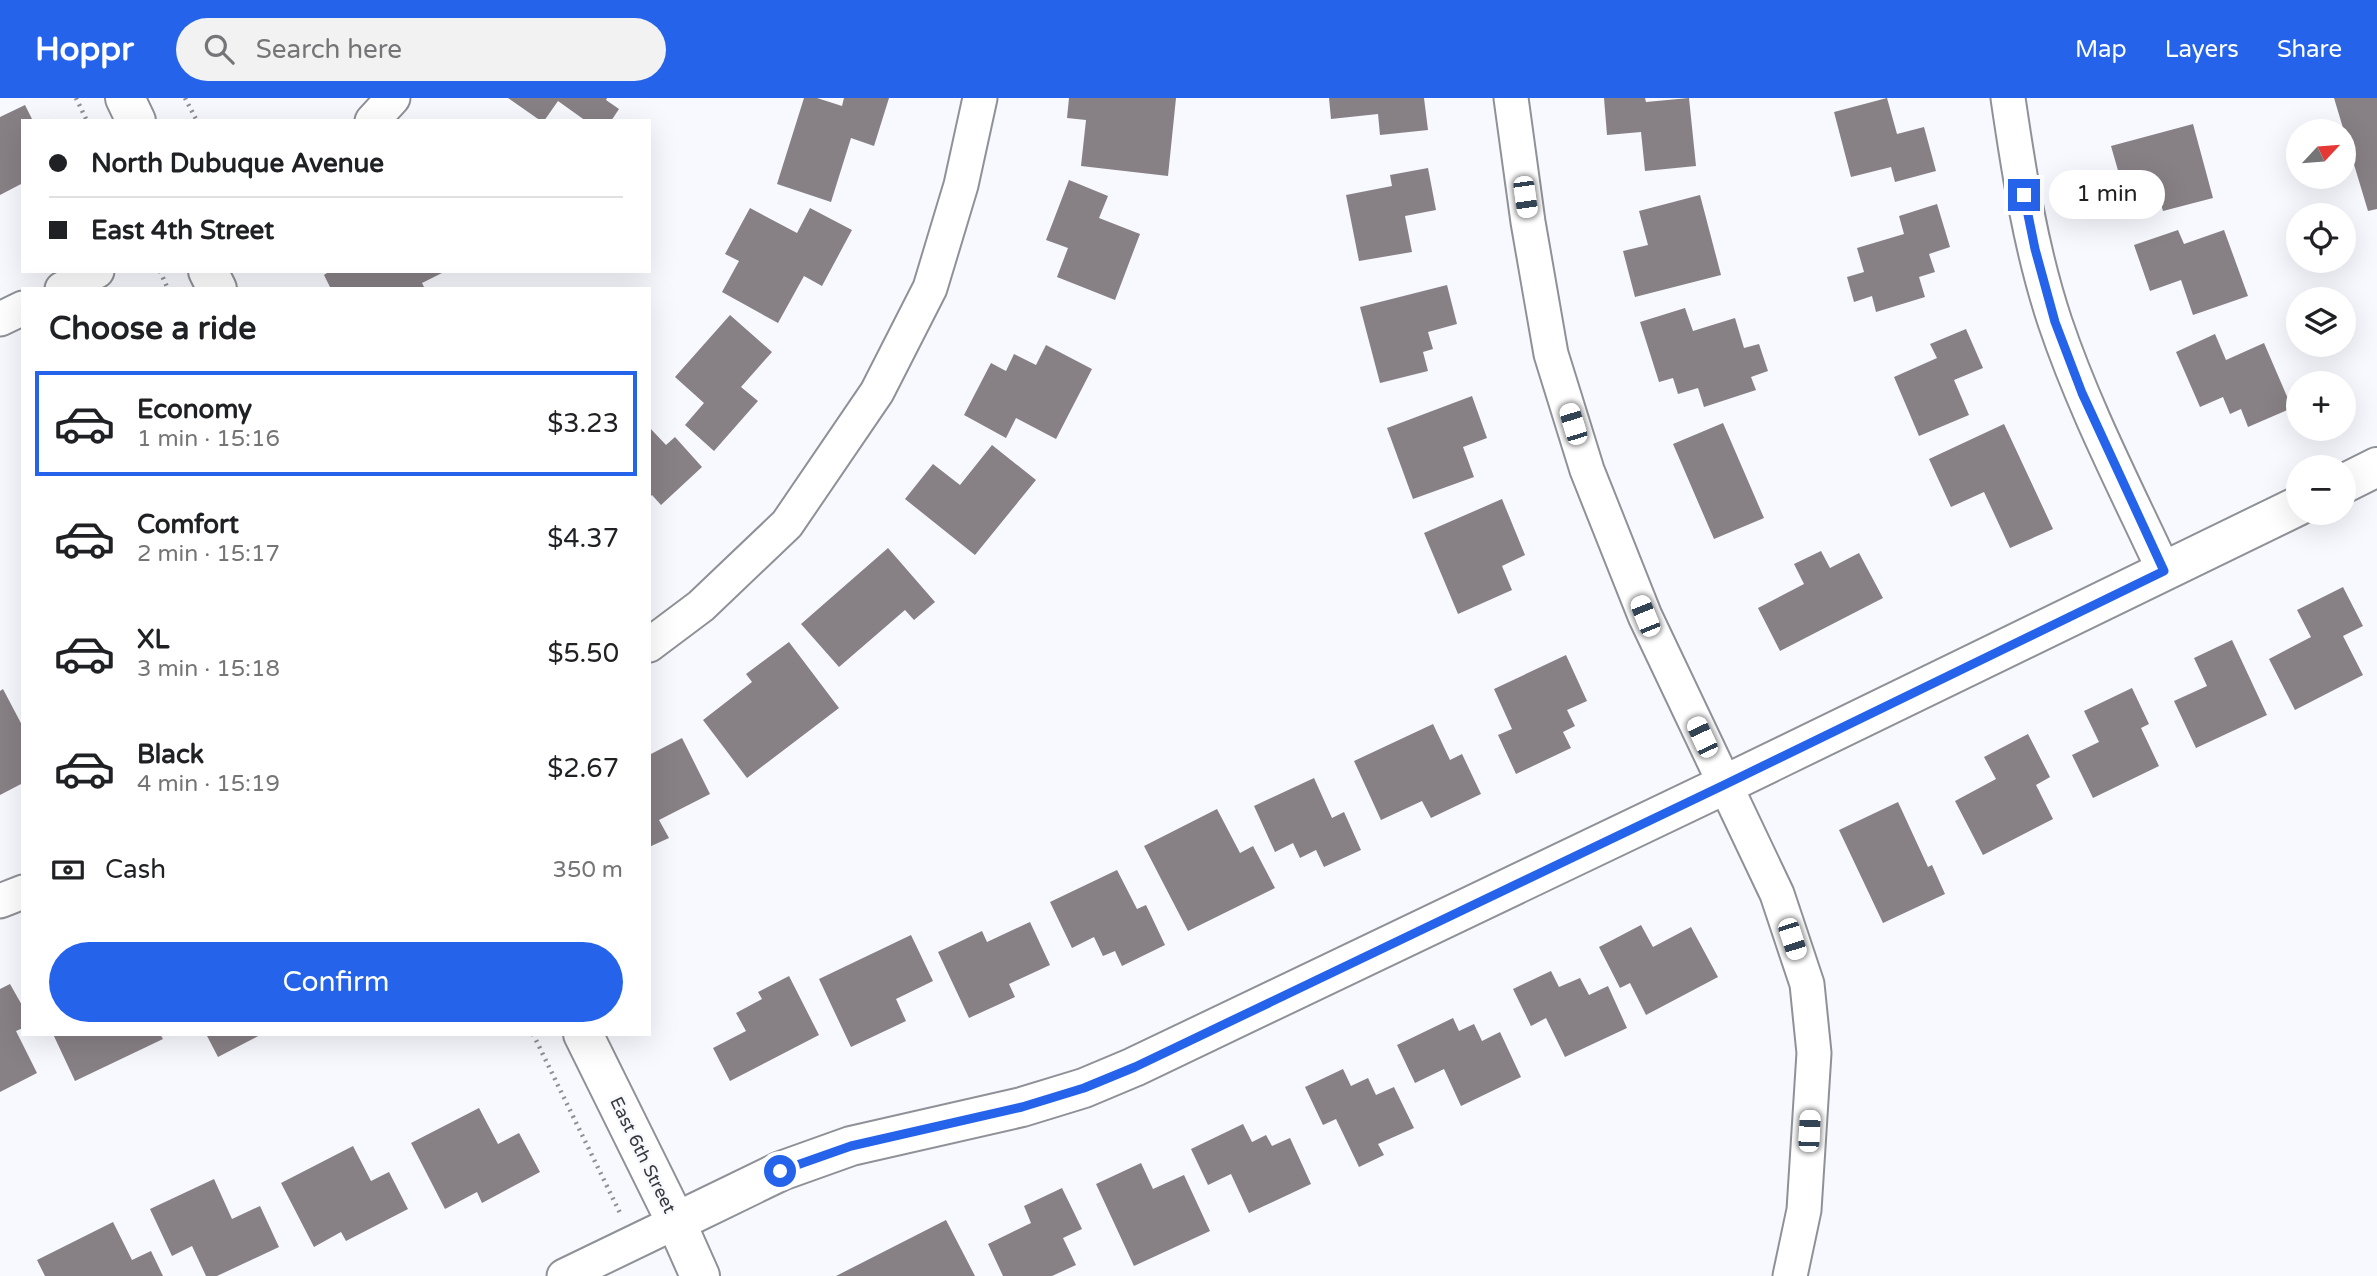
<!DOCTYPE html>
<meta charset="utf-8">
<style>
:root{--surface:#fff;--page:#f2f2f2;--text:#202124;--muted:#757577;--line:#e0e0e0;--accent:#2563eb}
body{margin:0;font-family:"Varela Round",sans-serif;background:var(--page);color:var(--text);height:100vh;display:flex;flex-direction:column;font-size:26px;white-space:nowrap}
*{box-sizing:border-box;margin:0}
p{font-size:23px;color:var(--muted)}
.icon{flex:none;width:38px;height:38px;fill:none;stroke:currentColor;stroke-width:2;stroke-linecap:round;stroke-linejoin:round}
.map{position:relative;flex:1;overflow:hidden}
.drawer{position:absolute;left:21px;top:189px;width:630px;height:749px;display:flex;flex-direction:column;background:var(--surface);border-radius:0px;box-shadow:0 7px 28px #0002}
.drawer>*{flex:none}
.top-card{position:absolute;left:21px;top:21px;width:630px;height:154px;border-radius:0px;box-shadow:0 7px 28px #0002;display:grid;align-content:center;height:154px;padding:0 28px;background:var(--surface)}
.needle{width:46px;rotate:64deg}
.fabs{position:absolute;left:2286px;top:21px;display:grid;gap:14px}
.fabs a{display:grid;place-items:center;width:70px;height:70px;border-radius:50%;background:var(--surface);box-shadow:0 7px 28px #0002;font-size:35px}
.end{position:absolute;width:32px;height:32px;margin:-16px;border:9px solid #2563eb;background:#fff;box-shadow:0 0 0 4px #fff}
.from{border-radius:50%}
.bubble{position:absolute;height:49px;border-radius:24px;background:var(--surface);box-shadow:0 7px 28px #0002;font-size:23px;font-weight:600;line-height:49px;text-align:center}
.car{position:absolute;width:21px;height:42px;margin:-21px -10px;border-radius:9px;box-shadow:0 0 5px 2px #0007;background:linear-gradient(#fff 24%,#345 0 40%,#fff 0 76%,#345 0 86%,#fff 0)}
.top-card b{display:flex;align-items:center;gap:24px;height:66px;font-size:26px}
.top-card b+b{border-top:2px solid var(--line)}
.top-card i{width:18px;height:18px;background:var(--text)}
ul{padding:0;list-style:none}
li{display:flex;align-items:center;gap:21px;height:105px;margin:0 14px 10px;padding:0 14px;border:4px solid transparent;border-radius:0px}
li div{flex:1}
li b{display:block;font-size:26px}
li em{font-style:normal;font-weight:600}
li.on{border-color:var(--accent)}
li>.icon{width:63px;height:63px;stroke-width:1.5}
h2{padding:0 28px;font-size:32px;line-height:84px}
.pay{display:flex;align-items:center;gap:18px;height:77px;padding:0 28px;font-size:26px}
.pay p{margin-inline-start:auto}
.primary-button{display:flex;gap:14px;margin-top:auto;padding:14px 28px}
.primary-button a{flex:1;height:80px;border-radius:42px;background:var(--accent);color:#fff;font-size:28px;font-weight:600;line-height:80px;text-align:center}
header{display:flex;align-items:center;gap:42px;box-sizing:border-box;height:98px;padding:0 35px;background:var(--accent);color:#fff}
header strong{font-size:33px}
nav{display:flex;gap:38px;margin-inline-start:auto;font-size:24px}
.search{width:490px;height:63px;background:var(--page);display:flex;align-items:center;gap:18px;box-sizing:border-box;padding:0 24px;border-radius:38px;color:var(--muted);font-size:26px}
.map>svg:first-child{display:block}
.building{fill:#878085}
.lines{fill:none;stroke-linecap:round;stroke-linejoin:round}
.minor-casing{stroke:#8e9197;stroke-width:37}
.tertiary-casing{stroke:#8e9197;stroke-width:42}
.secondary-casing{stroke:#8e9197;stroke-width:42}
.path{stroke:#8e9093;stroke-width:4.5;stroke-dasharray:2 5;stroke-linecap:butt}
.minor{stroke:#fff;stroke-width:33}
.tertiary{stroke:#fff;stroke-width:38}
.secondary{stroke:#fff;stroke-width:38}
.route{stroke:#2563eb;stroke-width:9}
.labels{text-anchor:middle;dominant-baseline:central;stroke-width:5;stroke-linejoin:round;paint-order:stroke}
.street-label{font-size:18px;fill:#38393c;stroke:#f7f9fe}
</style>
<header>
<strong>Hoppr</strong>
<div class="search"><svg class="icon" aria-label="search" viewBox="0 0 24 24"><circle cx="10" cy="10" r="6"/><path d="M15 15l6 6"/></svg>Search here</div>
<nav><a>Map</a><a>Layers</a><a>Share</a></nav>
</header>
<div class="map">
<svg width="2377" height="1178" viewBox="0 0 2377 1178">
<rect width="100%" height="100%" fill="#f7f9fe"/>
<path class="building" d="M508 0H607L606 2 619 11 611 23H586L558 3 544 23H541Z
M804 0H817L842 8 844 0H889L874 48 851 40 831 104 777 86Z
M1069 0H1176L1168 78 1081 68 1086 22 1067 20Z
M1329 0H1424L1428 32 1380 37 1378 16 1331 21Z
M1604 0H1645L1646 4 1689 0 1696 68 1645 73 1641 34 1607 37Z
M1887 0 1897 36 1924 29 1936 73 1895 84 1891 69 1851 79 1834 14Z
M2334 0H2377V111L2368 113Z
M25 7 33 23H23V85L0 97V19Z
M2193 26 2213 100 2163 113 2154 82 2123 90 2111 48Z
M1428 70 1436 112 1405 118 1412 154 1359 163 1346 97 1392 88 1390 77Z
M1069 82 1108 98 1099 120 1140 136 1115 202 1057 179 1068 150 1046 142Z
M1700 97 1721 177 1635 199 1623 153 1648 147 1639 113Z
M1937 106 1950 149 1929 156 1935 174 1919 179 1925 199 1876 214 1872 198 1854 204 1847 179 1864 174 1857 150 1904 136 1899 118Z
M750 110 797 135 810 110 852 132 822 188 804 178 778 225 722 194 739 163 725 156Z
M2178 132 2184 146 2224 132 2248 198 2193 217 2181 182 2150 193 2134 147Z
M330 173H446L422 185 425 191H331L324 177Z
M1447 187 1457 226 1428 234 1433 251 1423 254 1428 273 1380 285 1360 209Z
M1685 210 1693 233 1735 220 1744 250 1759 246 1768 273 1751 279 1756 292 1704 309 1698 290 1678 296 1673 280 1659 284 1640 224Z
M730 217 772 254 741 289 758 303 714 353 685 327 704 305 675 279Z
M1966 231 1983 270 1954 282 1969 317 1919 338 1894 279 1937 260 1930 246Z
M2215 236 2226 262 2264 245 2292 310 2248 329 2241 311 2230 316 2223 299 2200 309 2176 254Z
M1046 247 1092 271 1056 341 1016 320 1006 340 964 317 991 265 1006 273 1014 256 1036 267Z
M1472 298 1487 340 1463 349 1474 379 1413 401 1387 330Z
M1723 325 1764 420 1714 441 1673 346Z
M2004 326 2053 431 2010 450 1984 394 1951 409 1929 361Z
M649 329 666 347 675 339 702 369 661 407 652 397 649 400Z
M992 347 1036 382 975 457 905 401 933 366 960 387Z
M1502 401 1525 457 1502 468 1512 492 1458 516 1424 435Z
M888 450 935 504 914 522 905 512 839 569 801 526Z
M1821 453 1830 470 1859 455 1883 500 1780 553 1758 510 1804 486 1794 466Z
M2343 489 2363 528 2343 538 2363 577 2295 612 2269 561 2311 539 2297 512Z
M2232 542 2267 617 2196 650 2174 603 2207 588 2194 560Z
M789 544 839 610 747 680 703 622 752 584 746 576Z
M1566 557 1587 603 1567 612 1575 628 1563 634 1571 650 1516 676 1498 637 1512 631 1494 591Z
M2132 590 2149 626 2141 630 2159 668 2093 700 2072 657 2099 644 2084 613Z
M3 591 23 629V685L0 697V593Z
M1433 626 1450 662 1462 656 1481 696 1431 720 1422 703 1381 722 1354 663Z
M2028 636 2050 679 2036 687 2053 721 1983 757 1955 703 1996 681 1984 659Z
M682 640 710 696 659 722 669 740 649 749V657Z
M1314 680 1332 720 1344 714 1361 752 1324 769 1316 752 1300 760 1293 745 1275 754 1254 708Z
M1898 704 1928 769 1932 767 1945 796 1883 825 1839 732Z
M1217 711 1240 755 1253 748 1275 790 1188 833 1144 748Z
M1117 772 1137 811 1146 807 1165 847 1122 868 1115 853 1103 858 1094 839 1072 850 1050 804Z
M1030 824 1050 867 1009 886 1015 899 969 920 938 854 982 833 987 844Z
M1641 827 1653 849 1691 829 1718 879 1646 917 1630 885 1620 890 1599 849Z
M911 837 933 883 896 901 906 923 851 949 819 881Z
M1551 873 1559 889 1580 880 1589 897 1608 888 1627 930 1565 959 1546 920 1531 928 1513 891Z
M789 878 819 937 730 983 713 950 746 933 736 915 762 901 758 894Z
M10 886 23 909V930L16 933 37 975 0 994V891Z
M1453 920 1459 933 1474 926 1482 943 1500 934 1521 979 1461 1008 1444 971 1415 985 1397 947Z
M53 936H160L163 941 75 983Z
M206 936H262L218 959Z
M1343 971 1351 988 1368 980 1376 997 1394 989 1414 1030 1378 1046 1384 1057 1359 1069 1336 1021 1323 1027 1305 989Z
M479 1010 498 1046 519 1035 540 1074 482 1105 477 1094 445 1111 411 1045Z
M1243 1026 1252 1044 1266 1037 1272 1048 1290 1040 1311 1086 1249 1115 1231 1076 1208 1087 1191 1051Z
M353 1048 371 1083 389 1074 408 1111 346 1143 341 1134 314 1149 281 1085Z
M1141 1065 1153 1091 1184 1077 1210 1133 1134 1168 1096 1086Z
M214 1081 232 1121 260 1108 279 1149 217 1178H206L192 1148 172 1158 150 1111Z
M1062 1090 1082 1131 1063 1140 1076 1167 1052 1178H1003L988 1146 1031 1125 1024 1108Z
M946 1122 975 1178H836Z
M113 1124 132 1162 151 1153 163 1178H45L37 1162Z"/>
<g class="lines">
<g class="minor-casing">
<path id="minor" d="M1511 0 1528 124 1551 256 1587 372 1645 518 1777 796 1807 886 1814 955 1804 1112 1790 1178
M2008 0C2019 75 2031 152 2055 224 2084 310 2126 391 2164 473
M372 23 393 0
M62 191 97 173
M0 221 23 210
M649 547 701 508 787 426 877 294 930 190 961 87 980 0
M0 803 23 794
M564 1178 676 1124"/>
</g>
<g class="tertiary-casing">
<path id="tertiary" d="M2343 386 2377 369
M676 1124 781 1073 851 1048 1022 1009 1084 990 1134 969 1724 687 2298 408"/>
</g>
<g class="secondary-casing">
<path id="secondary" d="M125 0 136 23
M208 173 217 191
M583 936 676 1124 700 1178"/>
</g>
<path class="path" d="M76 0 87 23
M185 0 197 23
M160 173 168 191
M533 936 620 1115"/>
<use href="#minor" class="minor"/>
<use href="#tertiary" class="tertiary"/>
<use href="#secondary" class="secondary"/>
</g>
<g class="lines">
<path class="route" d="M780 1073 851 1048 1022 1009 1084 990 1135 969 1724 687 2164 473 2082 295 2055 224 2035 151 2024 97"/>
</g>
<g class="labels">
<g class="street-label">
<text transform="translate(643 1057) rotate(64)">East 6th Street</text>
</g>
</g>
</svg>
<div class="fabs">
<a><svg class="needle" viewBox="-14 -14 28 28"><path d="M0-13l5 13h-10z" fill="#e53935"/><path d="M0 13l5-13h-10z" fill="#757577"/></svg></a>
<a><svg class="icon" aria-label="locate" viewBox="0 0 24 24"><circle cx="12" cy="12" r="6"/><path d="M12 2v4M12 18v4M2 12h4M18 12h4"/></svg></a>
<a><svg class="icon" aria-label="layers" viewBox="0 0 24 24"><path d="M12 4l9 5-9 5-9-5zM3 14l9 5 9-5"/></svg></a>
<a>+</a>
<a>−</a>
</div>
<i class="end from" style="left:780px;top:1073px"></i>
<i class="end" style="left:2024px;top:97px"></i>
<div class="bubble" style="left:2049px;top:72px;width:116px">1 min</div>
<i class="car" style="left:1525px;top:99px;rotate:172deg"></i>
<i class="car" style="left:1573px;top:326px;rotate:343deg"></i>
<i class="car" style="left:1645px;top:518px;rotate:338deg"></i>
<i class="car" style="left:1702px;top:639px;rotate:335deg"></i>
<i class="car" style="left:1792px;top:841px;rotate:162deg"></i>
<i class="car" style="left:1809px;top:1033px;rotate:3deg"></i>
<div class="top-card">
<b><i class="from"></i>North Dubuque Avenue</b>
<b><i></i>East 4th Street</b>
</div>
<section class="drawer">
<h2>Choose a ride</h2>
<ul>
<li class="on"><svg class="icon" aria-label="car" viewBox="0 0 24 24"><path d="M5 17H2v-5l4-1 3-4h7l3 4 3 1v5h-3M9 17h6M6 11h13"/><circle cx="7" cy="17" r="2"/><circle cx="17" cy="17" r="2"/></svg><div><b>Economy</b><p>1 min · 15:16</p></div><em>$3.23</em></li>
<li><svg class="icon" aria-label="car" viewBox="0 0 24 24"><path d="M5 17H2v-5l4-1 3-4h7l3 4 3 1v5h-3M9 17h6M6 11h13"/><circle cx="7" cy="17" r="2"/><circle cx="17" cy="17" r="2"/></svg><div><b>Comfort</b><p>2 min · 15:17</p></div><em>$4.37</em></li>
<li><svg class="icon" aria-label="car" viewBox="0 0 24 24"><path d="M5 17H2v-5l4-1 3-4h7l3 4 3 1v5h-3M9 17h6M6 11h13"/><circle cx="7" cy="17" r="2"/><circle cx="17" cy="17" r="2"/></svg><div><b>XL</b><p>3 min · 15:18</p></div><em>$5.50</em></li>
<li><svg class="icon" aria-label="car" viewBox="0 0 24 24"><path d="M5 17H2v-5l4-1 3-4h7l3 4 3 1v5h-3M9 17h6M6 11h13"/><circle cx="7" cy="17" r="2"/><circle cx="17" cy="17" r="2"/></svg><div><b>Black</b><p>4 min · 15:19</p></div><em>$2.67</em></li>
</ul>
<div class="pay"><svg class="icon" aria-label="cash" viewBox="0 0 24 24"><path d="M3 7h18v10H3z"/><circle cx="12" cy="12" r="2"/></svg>Cash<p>350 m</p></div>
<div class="primary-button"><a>Confirm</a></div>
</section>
</div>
